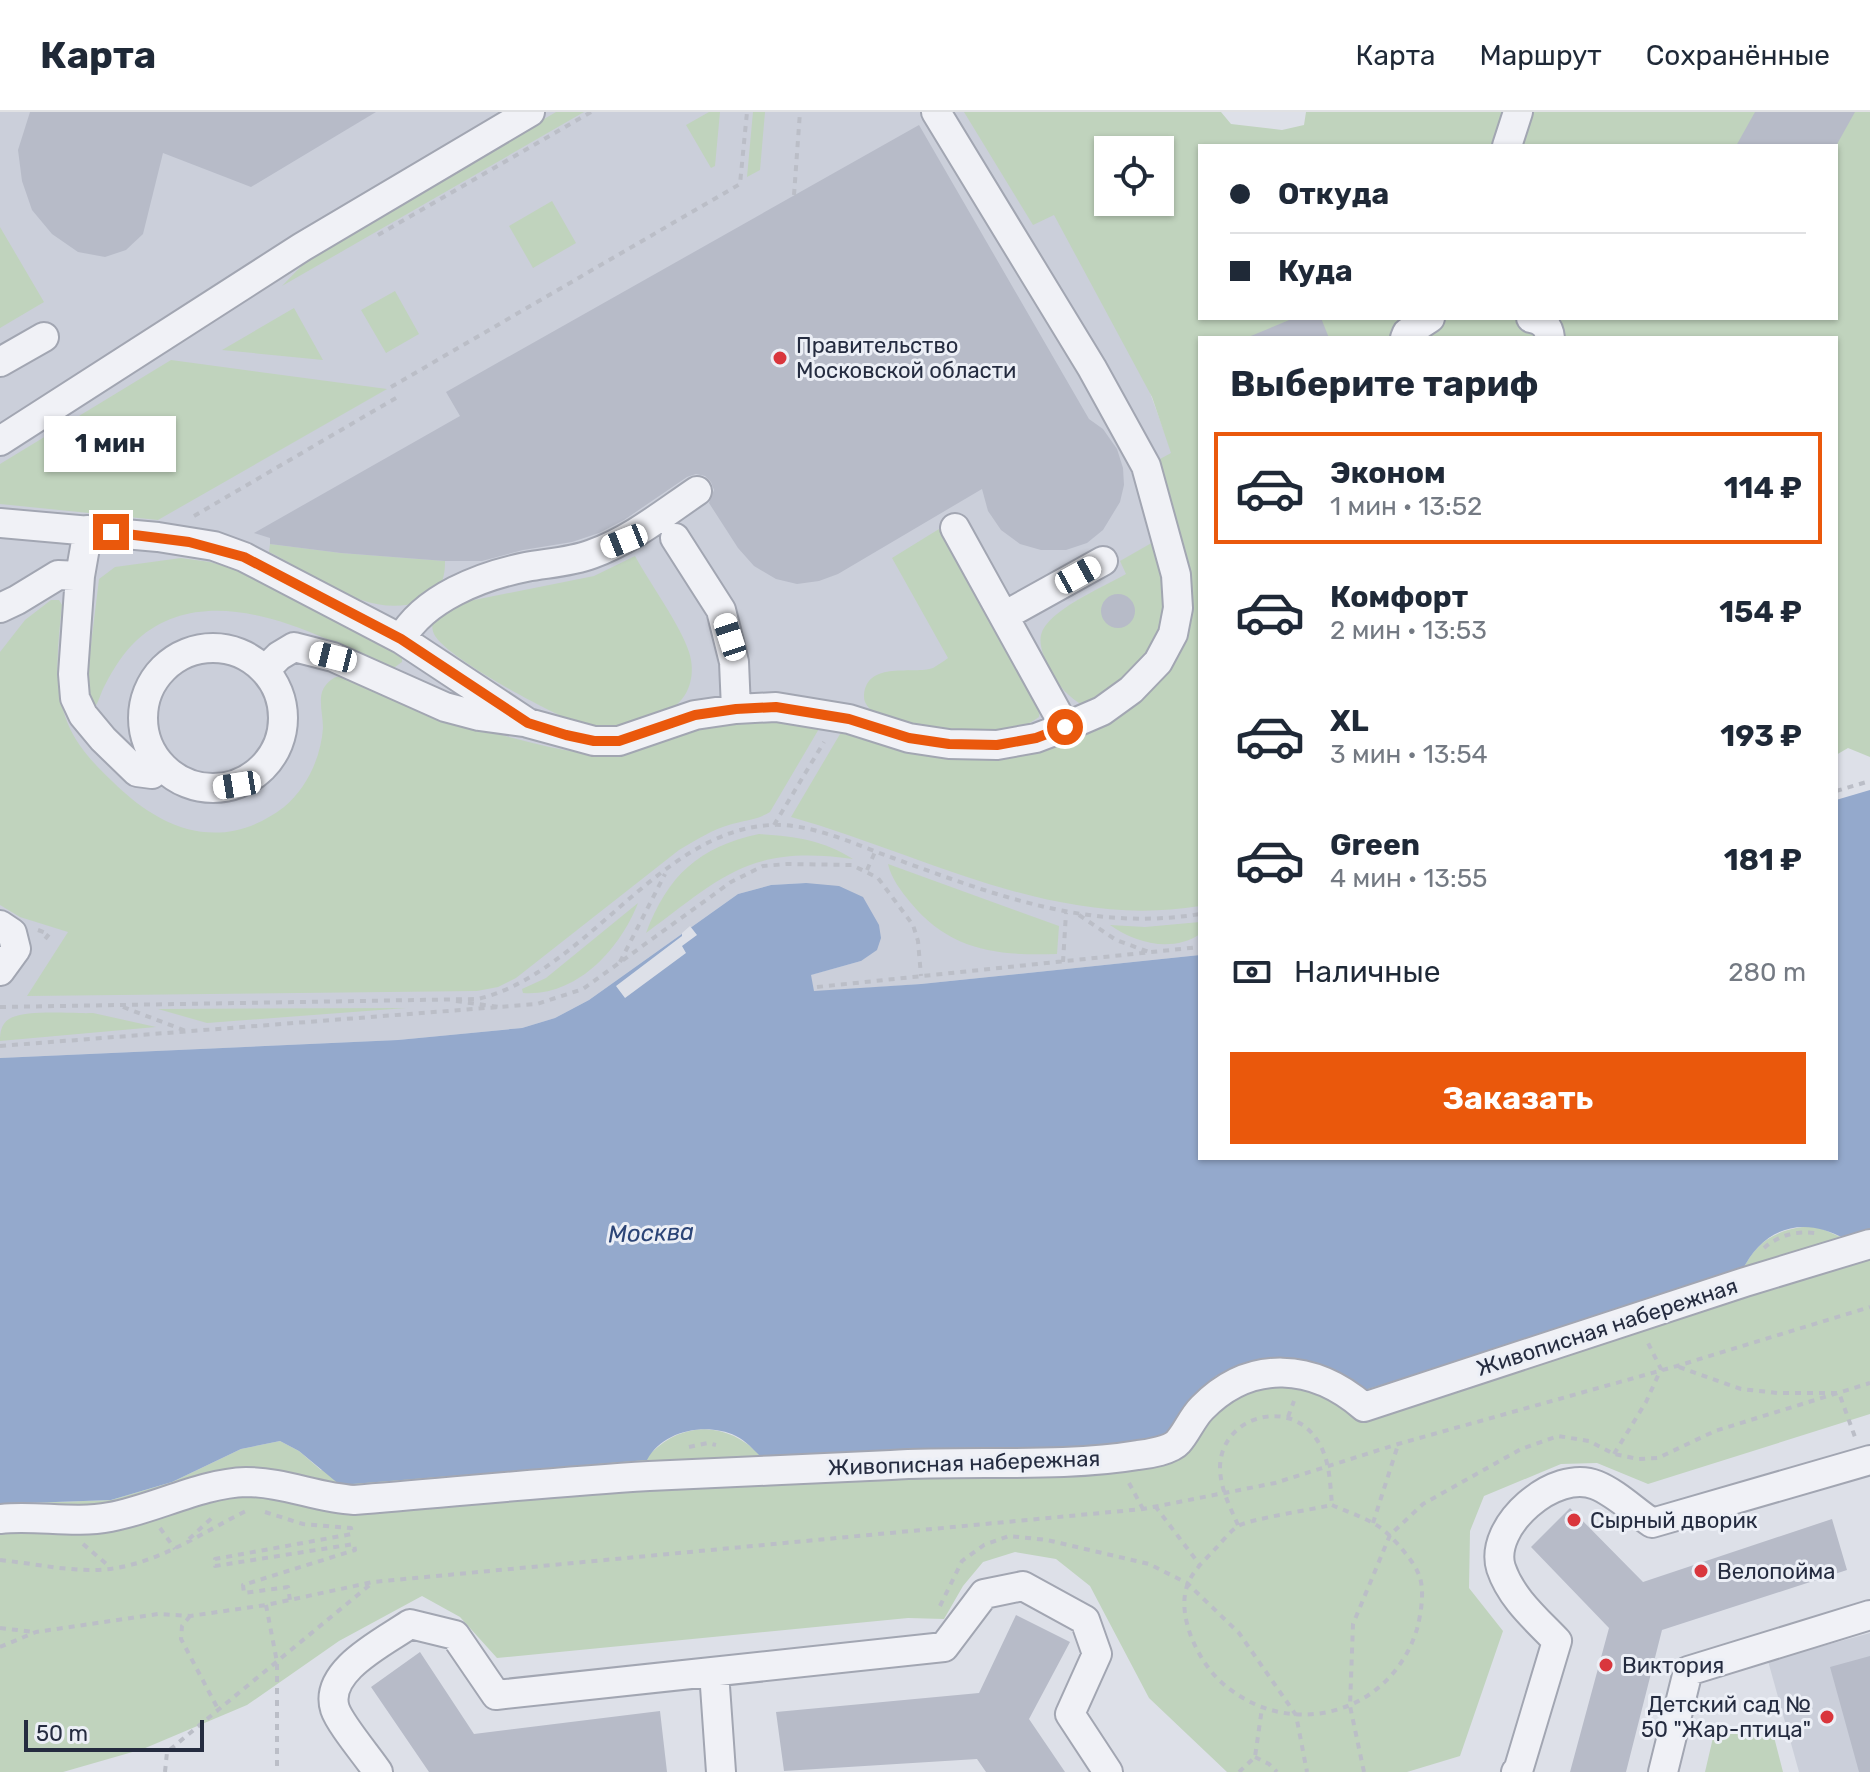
<!DOCTYPE html>
<html lang="ru">
<meta charset="utf-8">
<style>
:root{--surface:#fff;--page:#f6f6f7;--text:#1f2937;--muted:#747a83;--line:#e0e1e3;--accent:#ea580c}
body{margin:0;font-family:Rubik,sans-serif;background:var(--page);color:var(--text);height:100vh;display:flex;flex-direction:column;font-size:30px;white-space:nowrap}
*{box-sizing:border-box;margin:0}
p{font-size:26px;color:var(--muted)}
.icon{flex:none;width:44px;height:44px;fill:none;stroke:currentColor;stroke-width:2;stroke-linecap:round;stroke-linejoin:round}
.map{position:relative;flex:1;overflow:hidden}
.sheet{position:absolute;left:1198px;top:224px;width:640px;height:824px;display:flex;flex-direction:column;background:var(--surface);border-radius:0px;box-shadow:0 2px 6px #0004}
.sheet>*{flex:none}
.banner{position:absolute;left:1198px;top:32px;width:640px;height:176px;border-radius:0px;box-shadow:0 2px 6px #0004;display:grid;align-content:center;height:176px;padding:0 32px;background:var(--surface)}
.controls{position:absolute;left:1094px;top:24px;display:grid;gap:16px}
.controls a{display:grid;place-items:center;width:80px;height:80px;border-radius:0px;background:var(--surface);box-shadow:0 2px 6px #0004;font-size:40px}
.scale{position:absolute;left:24px;bottom:20px;width:180px;box-sizing:border-box;padding-left:8px;border:4px solid #252c40;border-top:0;font-size:22px;line-height:28px;white-space:nowrap;color:#252c40;-webkit-text-stroke:6px #eceff6;paint-order:stroke}
.end{position:absolute;width:36px;height:36px;margin:-18px;border:10px solid #ea580c;background:#fff;box-shadow:0 0 0 4px #fff}
.from{border-radius:50%}
.bubble{position:absolute;height:56px;border-radius:0px;background:var(--surface);box-shadow:0 2px 6px #0004;font-size:26px;font-weight:700;line-height:56px;text-align:center}
.car{position:absolute;width:24px;height:48px;margin:-24px -12px;border-radius:10px;box-shadow:0 0 6px 2px #0007;background:linear-gradient(#fff 24%,#345 0 40%,#fff 0 76%,#345 0 86%,#fff 0)}
.banner b{display:flex;align-items:center;gap:28px;height:76px;font-size:30px}
.banner b+b{border-top:2px solid var(--line)}
.banner i{width:20px;height:20px;background:var(--text)}
ul{padding:0;list-style:none}
li{display:flex;align-items:center;gap:24px;height:112px;margin:0 16px 12px;padding:0 16px;border:4px solid transparent;border-radius:0px}
li div{flex:1}
li b{display:block;font-size:30px}
li em{font-style:normal;font-weight:700}
li.selected{border-color:var(--accent)}
li>.icon{width:72px;height:72px;stroke-width:1.5}
h2{padding:0 32px;font-size:36px;line-height:96px}
.pay{display:flex;align-items:center;gap:20px;height:88px;padding:0 32px;font-size:30px}
.pay p{margin-inline-start:auto}
.button{display:flex;gap:16px;margin-top:auto;padding:16px 32px}
.button a{flex:1;height:92px;border-radius:0px;background:var(--accent);color:#fff;font-size:32px;font-weight:700;line-height:92px;text-align:center}
header{display:flex;align-items:center;gap:48px;box-sizing:border-box;height:112px;padding:0 40px;background:var(--surface);border-bottom:2px solid var(--line)}
header strong{font-size:38px}
nav{display:flex;gap:44px;margin-inline-start:auto;font-size:28px}
.map>svg:first-child{display:block}
.built{fill:#cbcfda}
.green{fill:#c0d3bd;fill-rule:evenodd}
.water{fill:#94a9cc}
.pier{fill:#dde0e8}
.building{fill:#b7bbc8}
.lines{fill:none;stroke-linecap:round;stroke-linejoin:round}
.minor-casing{stroke:#a2a6b2;stroke-width:32}
.path{stroke:#bbbec7;stroke-width:4;stroke-dasharray:6 6;stroke-linecap:butt}
.minor{stroke:#f0f1f6;stroke-width:28}
.route{stroke:#ea580c;stroke-width:10}
.poi-dot{fill:#d9363d;stroke:#eceff6;stroke-width:3}
.labels{text-anchor:middle;dominant-baseline:central;stroke-width:6;stroke-linejoin:round;paint-order:stroke}
.poi-label{font-size:22px;fill:#252c40;stroke:#eceff6;text-anchor:start}
.street-label{font-size:22px;fill:#252c40;stroke:#eceff6}
.water-label{font-size:24px;font-style:italic;fill:#2c4577;stroke:#eceff6}
</style>
<header>
<strong>Карта</strong>
<nav><a>Карта</a><a>Маршрут</a><a>Сохранённые</a></nav>
</header>
<div class="map">
<svg width="1870" height="1660" viewBox="0 0 1870 1660">
<rect width="100%" height="100%" fill="#dde0e8"/>
<path class="built" d="M0 0H1047L1200 417V843L921 872 813 880 810 863 861 849 806 771 771 773 738 782 589 888 555 906 522 916 398 928 0 946Z
M1870 1521V1660H1799L1768 1549Z"/>
<path class="green" d="M556 0H584L282 174 312 143Z
M709 0H720L715 54 711 56 686 13Z
M753 0H765L760 58 747 65Z
M964 0H1221L1231 12 1282 18 1304 13 1306 0H1870V645L1848 636 1836 643V226H1200V794C1054 818 926 743 791 705L843 617 948 642 1139 584 1184 462 1160 347 1171 341 1152 285 1054 103 1033 113ZM1200 34H1836V206H1200ZM1108 38H1160V90H1108Z
M552 89 576 131 533 156 509 114Z
M0 115 44 190 0 216Z
M395 179 419 222 386 241 361 198Z
M294 196 323 248 222 238Z
M171 248 387 277 158 408 0 392V352Z
M939 417 1037 586 1040 595 1039 605C1030 611 1022 616 1011 618 986 623 861 620 864 583 867 548 914 563 933 556 938 553 944 549 948 546L892 446Z
M1155 429C1159 449 1166 470 1167 490 1170 526 1129 574 1097 587 1092 590 1085 590 1079 591 1063 580 1056 570 1048 553 1043 544 1039 532 1041 523 1047 498 1104 475 1126 462L1120 449Z
M270 432 341 441 445 449C445 469 440 481 421 489 369 509 314 462 269 440Z
M635 444C649 470 681 514 689 540 697 564 688 592 663 600 641 607 620 617 597 614 588 613 577 611 568 607 543 597 444 544 434 522 428 508 439 500 449 493L594 464Z
M181 446 210 450 241 459 402 543V550L395 555 386 556C316 520 208 464 137 528 124 540 113 557 105 573 101 580 99 589 95 595L91 591 88 557 99 467 115 455Z
M51 488H59L62 493C58 533 52 574 68 612 77 634 95 653 112 669 162 719 222 742 284 695 307 676 321 645 323 616 323 604 319 591 322 580 325 572 332 565 340 564 355 562 377 577 390 583 453 610 519 631 587 642 615 647 636 634 662 626 685 619 709 612 732 607 755 602 798 609 823 610L770 700C757 708 746 708 732 712 713 717 696 728 679 738L516 866 498 875 477 879 27 884 68 820 20 805 0 793V540L25 508Z
M759 722C795 724 823 728 853 747 750 733 724 763 646 821 668 763 699 735 759 722Z
M888 752 1059 814 1057 842C998 844 950 839 910 790 901 779 891 766 888 752Z
M638 791C620 837 577 885 523 881L522 877 546 866Z
M1200 810V822C1172 841 1135 831 1110 813L1145 815Z
M406 896 207 911 158 897Z
M93 901 156 915 0 929C0 921 1 912 9 907 25 897 73 902 93 901Z
M1803 1115H1818L1845 1127 1870 1120V1302L1648 1372 1597 1351 1561 1352 1484 1384 1470 1419 1469 1476 1503 1519 1460 1644 1407 1660H1227L1149 1586 1090 1474 1056 1447 1015 1440 983 1450 963 1474 944 1507 908 1506 497 1546 460 1505 422 1484 339 1529 247 1593 143 1637 63 1660H0V1392L111 1388 172 1370 241 1337 280 1329 299 1339 321 1358 652 1340C686 1307 730 1311 761 1344L1167 1323C1185 1291 1203 1270 1237 1255L1740 1164C1752 1134 1771 1119 1803 1115Z
M1715 1617H1752L1774 1625 1783 1660H1705Z"/>
<path class="water" d="M1870 678V1120L1845 1127C1801 1102 1759 1117 1740 1164L1358 1280 1258 1249 1237 1255 1216 1264 1197 1280 1182 1297 1167 1323 1098 1334 760 1344C753 1337 746 1329 736 1324 707 1310 663 1318 647 1348L340 1373 299 1339 280 1329 241 1337 172 1370 111 1388 0 1392V946L398 928 522 916 555 906 589 888 738 782 771 773 806 771 839 774 863 785 879 813 881 826 877 838 861 849 811 863 814 879 921 872 1200 843V1046H1836V688Z"/>
<path class="pier" d="M690 814 697 823 682 834 686 841 625 886 616 874 682 824V821Z"/>
<path class="building" d="M30 0H376L251 75 163 41 143 122 126 138 105 145 78 140 52 122 32 98 22 69 18 38Z
M1755 0H1855L1836 34H1736Z
M919 13 1089 307 1103 317 1117 337 1123 356 1124 373 1120 390 1103 418 1087 431 1066 438H1041L1020 432 1001 418 988 399 982 377 838 462 819 469 797 472 776 467 754 454 738 436 709 391 714 378 711 370 705 364 696 362 687 365 624 408 599 421 572 430 523 438 482 449H445L341 441 270 432V426L254 421 460 304 446 280Z
M1294 206H1321L1329 226H1246Z
M1101 499a17 17 0 1 1 34 0a17 17 0 1 1-34 0Z
M1570 1396 1643 1470 1832 1407 1847 1458 1662 1518 1626 1660H1570L1609 1516 1531 1435Z
M1016 1503 1070 1530 1029 1607 1065 1660H986L977 1647 784 1659 776 1600 979 1581Z
M420 1540 474 1622 660 1599 667 1660H429L371 1575Z
M1870 1544V1660H1859L1830 1555Z"/>
<g class="lines">
<g class="minor-casing">
<path id="minor" d="M1507 34 1518 0
M1531 206C1542 208 1549 214 1550 226
M1405 226 1407 221 1430 206
M0 250 44 225
M0 329 302 135 530 0
M0 411 158 425 214 434 244 445 401 527 528 611 594 629H619L695 603 736 597 776 595 849 607 909 626 949 632 997 633 1036 626 1065 615 1102 599 1131 578 1158 550 1173 522 1178 496 1176 463 1146 354 1092 256 936 0
M955 416 1065 615
M88 418 80 464 73 562 75 586 83 603 103 627 137 660 152 662 160 654
M675 426 721 498 734 550 736 597
M0 496 17 488 58 463 80 464
M1004 504 1103 449
M401 527C424 486 481 464 526 455 548 451 571 450 592 442 631 428 663 402 697 379
M143 606a70 70 0 1 1 140 0a70 70 0 1 1-140 0Z
M265 558 279 544 294 535 333 545 445 595 479 604 523 610
M0 813 12 821 16 837 0 859
M0 1407C36 1403 74 1412 110 1405 154 1397 202 1371 246 1370 283 1370 318 1386 354 1388 453 1380 551 1370 649 1364 730 1360 810 1357 891 1353 970 1348 1061 1356 1138 1343 1149 1342 1171 1338 1178 1330 1187 1320 1192 1306 1202 1296 1251 1246 1314 1252 1364 1295L1745 1170 1870 1132
M714 1560 721 1660
M378 1660C368 1645 340 1612 335 1597 323 1559 384 1530 410 1512L455 1523 496 1583 944 1535 984 1482 1023 1474 1085 1508 1097 1542 1070 1602 1108 1660
M1516 1660 1518 1659 1557 1529C1536 1507 1511 1486 1501 1456 1488 1414 1555 1356 1596 1373 1616 1381 1634 1399 1652 1411L1870 1348
M1663 1660 1688 1559 1870 1503"/>
</g>
<path class="path" d="M794 83 800 0
M378 123 591 0
M391 275 740 72 747 0
M194 404 401 283
M1836 679 1870 669
M774 713 824 630
M867 758 875 740
M1079 803 1116 828 1149 840
M38 818 49 822 42 831
M620 850 665 762
M1063 850 1066 801
M817 875 1200 835
M456 889 499 895
M0 895 478 887C586 861 658 719 771 713 812 711 856 733 893 746 995 783 1090 820 1200 802
M123 895 186 919
M0 934 537 892 583 877 731 770 763 754 787 752 852 753 878 766 913 813 918 829 921 864
M1764 1136C1779 1123 1795 1119 1815 1121
M1679 1255 1741 1277 1778 1281H1839L1855 1325
M1288 1305 1294 1289
M689 1335 708 1331 716 1333
M1614 1342 1646 1290 1661 1257 1647 1229
M1129 1371 1143 1397
M1332 1393C1352 1402 1375 1408 1390 1424 1400 1434 1414 1450 1419 1463 1425 1478 1421 1502 1417 1517 1390 1605 1284 1631 1218 1567 1197 1546 1177 1504 1187 1474 1192 1459 1206 1447 1216 1436 1223 1429 1230 1419 1238 1414 1250 1407 1314 1397 1332 1393Z
M1155 1394 1200 1453
M265 1400 303 1412 351 1416 352 1422 215 1447V1454L354 1432 355 1438 243 1473 244 1481 288 1475 290 1488
M1373 1411 1398 1333
M1238 1413C1230 1395 1220 1376 1220 1355 1221 1304 1290 1285 1317 1328 1330 1347 1330 1371 1332 1393
M160 1416 175 1437
M189 1427 215 1403
M83 1432 110 1455
M0 1448C30 1451 61 1458 92 1458 151 1458 200 1421 250 1397
M266 1493 277 1550V1660
M940 1494 962 1449 984 1433 1009 1424 1047 1428 1149 1452 1187 1471 1239 1521 1296 1603 1307 1660
M190 1504 182 1514 181 1527 218 1597
M0 1516 34 1520
M0 1535 36 1520 158 1502 190 1504 266 1493 373 1470 1143 1397 1275 1371 1398 1332 1677 1254 1870 1195
M1255 1645 1269 1652 1277 1660
M165 1660 167 1640 371 1472
M1239 1660 1255 1645 1262 1596
M1364 1660 1350 1594 1353 1512 1390 1423 1423 1392 1521 1337 1558 1324 1589 1329 1614 1342 1638 1347 1658 1346 1715 1319 1870 1271"/>
<use href="#minor" class="minor"/>
</g>
<g class="lines">
<path class="route" d="M111 420 189 430 244 445 401 527 528 611 566 623 594 629H619L695 603 736 597 776 595 849 607 909 626 949 632 997 633 1036 626 1065 615"/>
</g>
<g class="poi-dot">
<circle cx="780" cy="246" r="8"/>
<circle cx="1574" cy="1408" r="8"/>
<circle cx="1701" cy="1459" r="8"/>
<circle cx="1606" cy="1553" r="8"/>
<circle cx="1827" cy="1605" r="8"/>
</g>
<g class="labels">
<g class="poi-label">
<text x="796" y="233">Правительство<tspan x="796" dy="25">Московской области</tspan></text>
<text x="1590" y="1408">Сырный дворик</text>
<text x="1717" y="1459">Велопойма</text>
<text x="1622" y="1553">Виктория</text>
<text x="1811" y="1592" text-anchor="end">Детский сад №<tspan x="1811" dy="25">50 "Жар-птица"</tspan></text>
</g>
<g class="street-label">
<text transform="translate(1607 1215) rotate(-18)">Живописная набережная</text>
<text transform="translate(964 1351) rotate(-2)">Живописная набережная</text>
</g>
<g class="water-label">
<text transform="translate(651 1121) rotate(-2)">Москва</text>
</g>
</g>
</svg>
<div class="controls">
<a><svg class="icon" aria-label="locate" viewBox="0 0 24 24"><circle cx="12" cy="12" r="6"/><path d="M12 2v4M12 18v4M2 12h4M18 12h4"/></svg></a>
</div>
<div class="scale">50 m</div>
<i class="end from" style="left:1065px;top:615px"></i>
<i class="end" style="left:111px;top:420px"></i>
<div class="bubble" style="left:44px;top:304px;width:132px">1 мин</div>
<i class="car" style="left:624px;top:429px;rotate:248deg"></i>
<i class="car" style="left:1078px;top:463px;rotate:61deg"></i>
<i class="car" style="left:730px;top:525px;rotate:342deg"></i>
<i class="car" style="left:333px;top:545px;rotate:284deg"></i>
<i class="car" style="left:237px;top:673px;rotate:261deg"></i>
<div class="banner">
<b><i class="from"></i>Откуда</b>
<b><i></i>Куда</b>
</div>
<section class="sheet">
<h2>Выберите тариф</h2>
<ul>
<li class="selected"><svg class="icon" aria-label="car" viewBox="0 0 24 24"><path d="M5 17H2v-5l4-1 3-4h7l3 4 3 1v5h-3M9 17h6M6 11h13"/><circle cx="7" cy="17" r="2"/><circle cx="17" cy="17" r="2"/></svg><div><b>Эконом</b><p>1 мин · 13:52</p></div><em>114 ₽</em></li>
<li><svg class="icon" aria-label="car" viewBox="0 0 24 24"><path d="M5 17H2v-5l4-1 3-4h7l3 4 3 1v5h-3M9 17h6M6 11h13"/><circle cx="7" cy="17" r="2"/><circle cx="17" cy="17" r="2"/></svg><div><b>Комфорт</b><p>2 мин · 13:53</p></div><em>154 ₽</em></li>
<li><svg class="icon" aria-label="car" viewBox="0 0 24 24"><path d="M5 17H2v-5l4-1 3-4h7l3 4 3 1v5h-3M9 17h6M6 11h13"/><circle cx="7" cy="17" r="2"/><circle cx="17" cy="17" r="2"/></svg><div><b>XL</b><p>3 мин · 13:54</p></div><em>193 ₽</em></li>
<li><svg class="icon" aria-label="car" viewBox="0 0 24 24"><path d="M5 17H2v-5l4-1 3-4h7l3 4 3 1v5h-3M9 17h6M6 11h13"/><circle cx="7" cy="17" r="2"/><circle cx="17" cy="17" r="2"/></svg><div><b>Green</b><p>4 мин · 13:55</p></div><em>181 ₽</em></li>
</ul>
<div class="pay"><svg class="icon" aria-label="cash" viewBox="0 0 24 24"><path d="M3 7h18v10H3z"/><circle cx="12" cy="12" r="2"/></svg>Наличные<p>280 m</p></div>
<div class="button"><a>Заказать</a></div>
</section>
</div>
